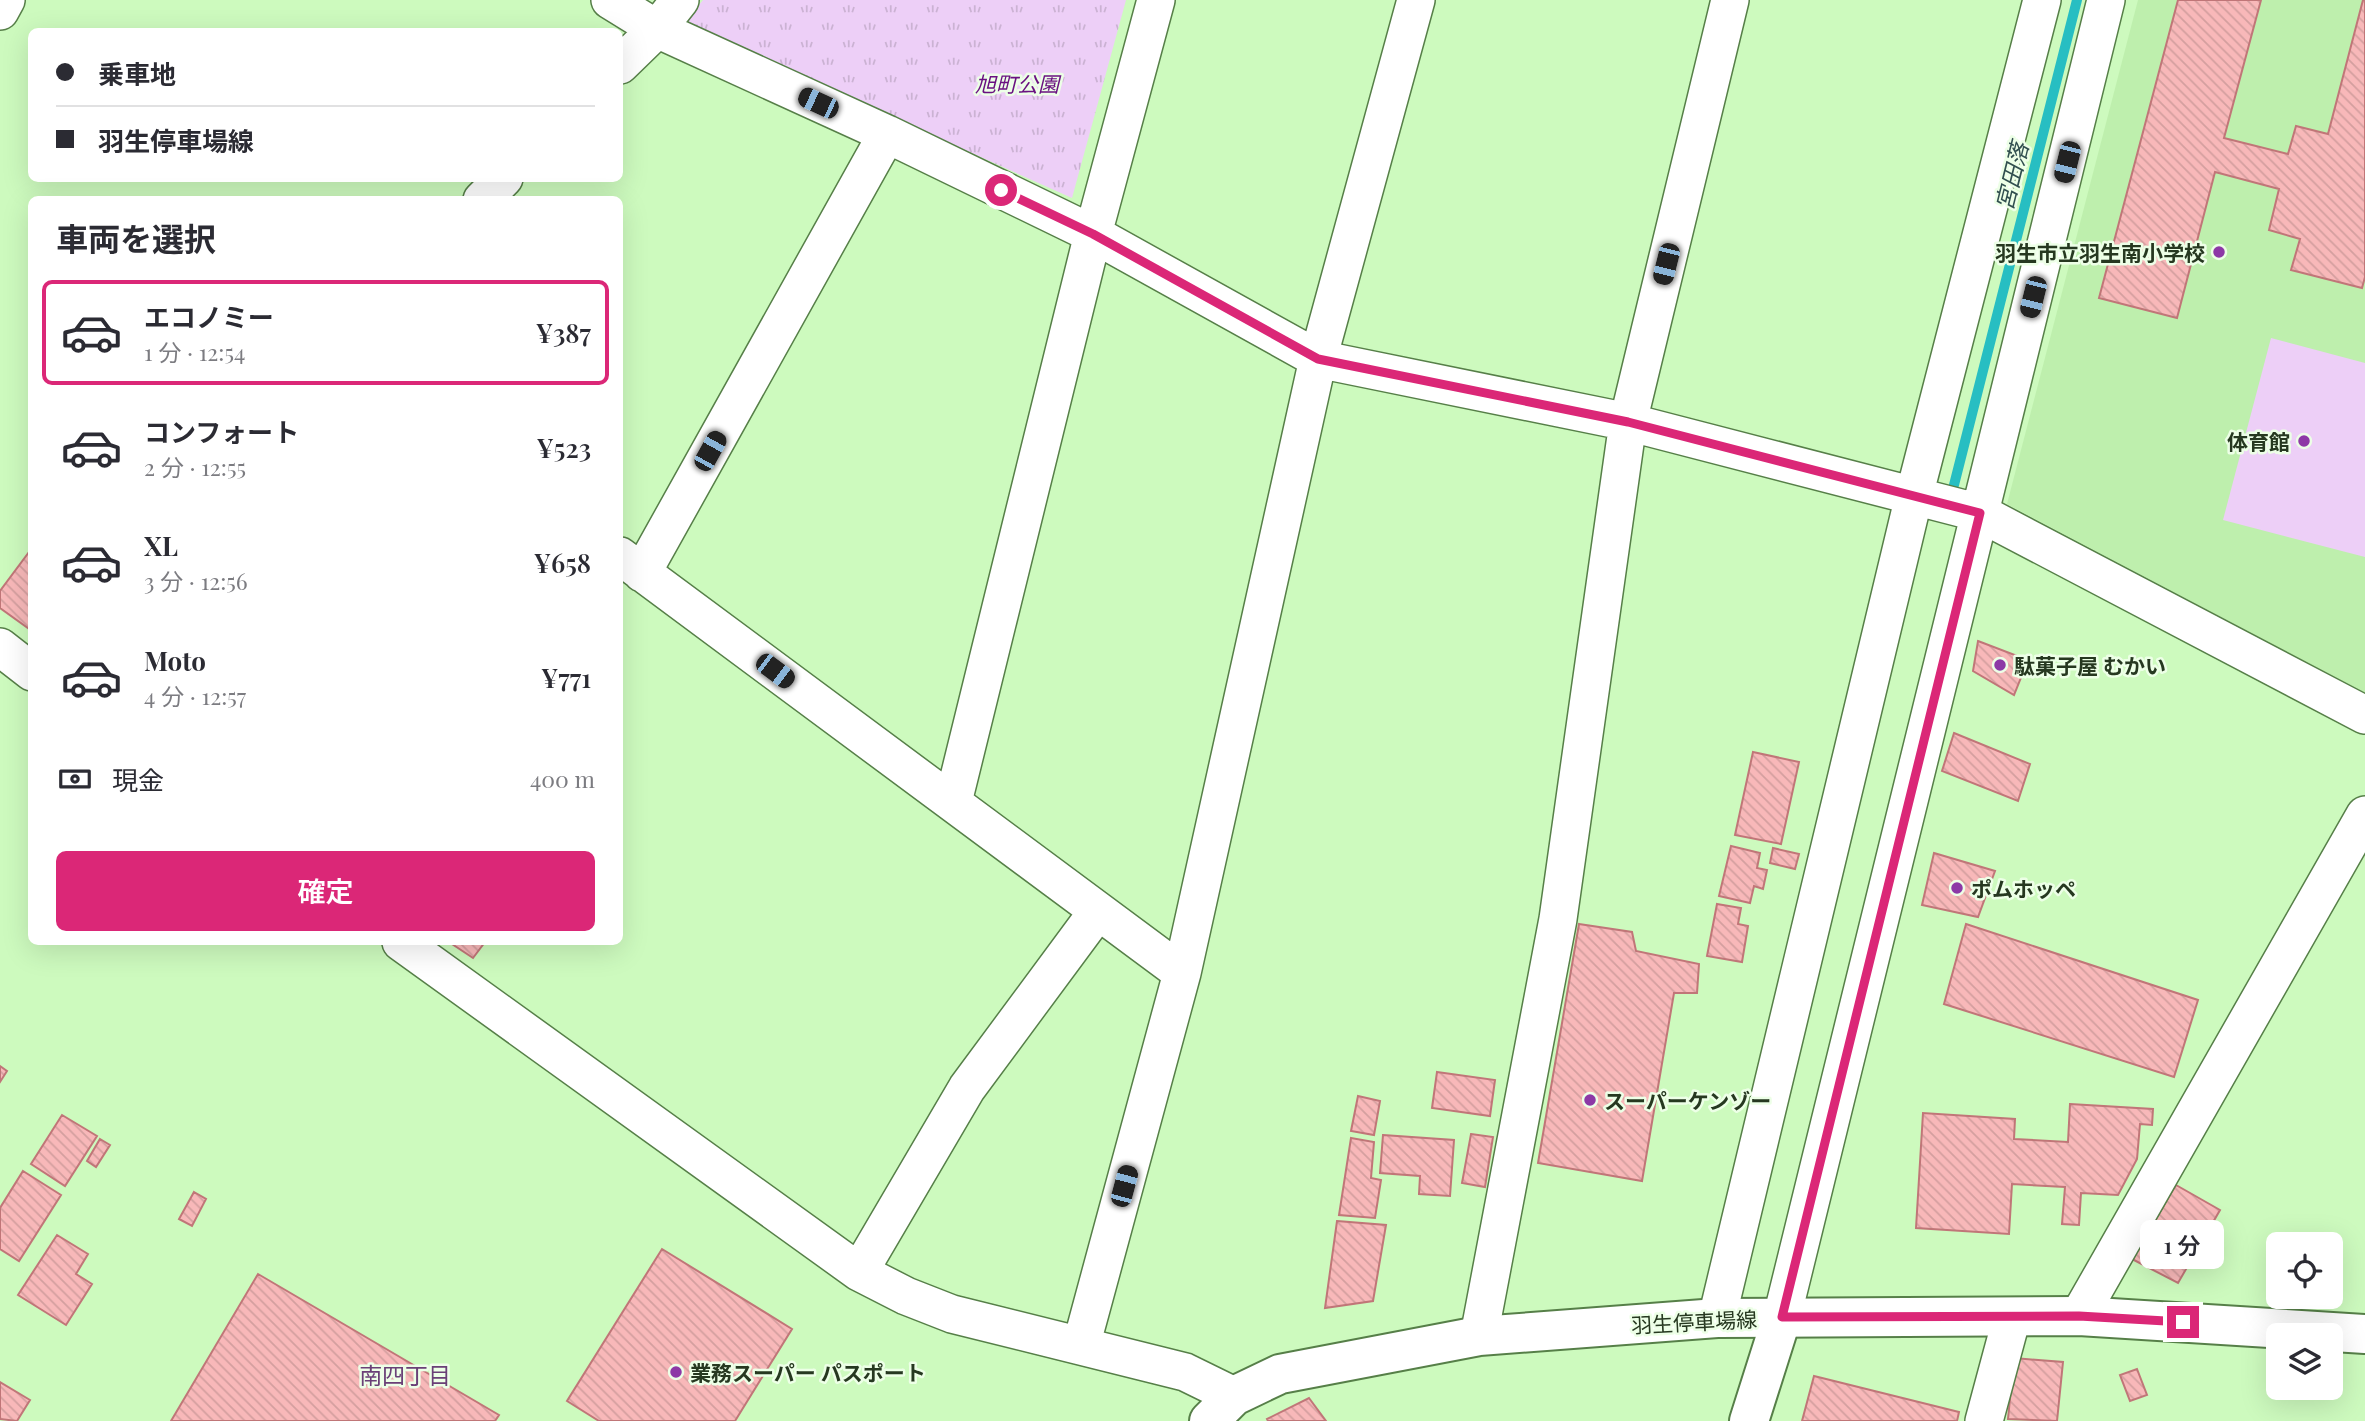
<!DOCTYPE html>
<html lang="ja">
<meta charset="utf-8">
<style>
:root{--surface:#fff;--page:#f7f7f7;--text:#2b2b33;--muted:#7c7c81;--line:#e1e1e2;--accent:#db2777}
body{margin:0;font-family:"Playfair Display","Noto Sans JP",serif;background:var(--page);color:var(--text);height:100vh;display:flex;flex-direction:column;font-size:26px;white-space:nowrap}
*{box-sizing:border-box;margin:0}
p{font-size:23px;color:var(--muted)}
.icon{flex:none;width:38px;height:38px;fill:none;stroke:currentColor;stroke-width:2;stroke-linecap:round;stroke-linejoin:round}
.map{position:relative;flex:1;overflow:hidden}
.drawer{position:absolute;left:28px;top:196px;width:595px;height:749px;display:flex;flex-direction:column;background:var(--surface);border-radius:10px;box-shadow:0 7px 28px #0002}
.drawer>*{flex:none}
.guide{position:absolute;left:28px;top:28px;width:595px;height:154px;border-radius:10px;box-shadow:0 7px 28px #0002;display:grid;align-content:center;height:154px;padding:0 28px;background:var(--surface)}
.controls{position:absolute;left:2266px;top:1232px;display:grid;gap:14px}
.controls a{display:grid;place-items:center;width:77px;height:77px;border-radius:10px;background:var(--surface);box-shadow:0 7px 28px #0002;font-size:35px}
.end{position:absolute;width:32px;height:32px;margin:-16px;border:9px solid #db2777;background:#fff;box-shadow:0 0 0 4px #fff}
.from{border-radius:50%}
.bubble{position:absolute;height:49px;border-radius:10px;background:var(--surface);box-shadow:0 7px 28px #0002;font-size:23px;font-weight:600;line-height:49px;text-align:center}
.car{position:absolute;width:21px;height:42px;margin:-21px -10px;border-radius:9px;box-shadow:0 0 5px 2px #0007;background:linear-gradient(#222 24%,#8ab4d8 0 40%,#222 0 76%,#8ab4d8 0 86%,#222 0)}
.guide b{display:flex;align-items:center;gap:24px;height:66px;font-size:26px}
.guide b+b{border-top:2px solid var(--line)}
.guide i{width:18px;height:18px;background:var(--text)}
ul{padding:0;list-style:none}
li{display:flex;align-items:center;gap:21px;height:105px;margin:0 14px 10px;padding:0 14px;border:4px solid transparent;border-radius:10px}
li div{flex:1}
li b{display:block;font-size:26px}
li em{font-style:normal;font-weight:600}
li.selected{border-color:var(--accent)}
li>.icon{width:63px;height:63px;stroke-width:1.5}
h2{padding:0 28px;font-size:32px;line-height:84px}
.pay{display:flex;align-items:center;gap:18px;height:77px;padding:0 28px;font-size:26px}
.pay p{margin-inline-start:auto}
.action{display:flex;gap:14px;margin-top:auto;padding:14px 28px}
.action a{flex:1;height:80px;border-radius:10px;background:var(--accent);color:#fff;font-size:28px;font-weight:600;line-height:80px;text-align:center}
.map>svg:first-child{display:block}
.built{fill:#beefad}
.grass{fill:#edcff7}
.park{fill:url(#park-tufts)}
.lines{fill:none;stroke-linecap:round;stroke-linejoin:round}
.stream{stroke:#27bec2;stroke-width:10}
.building{fill:url(#building-back-hatch);stroke:#c07678;stroke-width:2}
.minor-casing{stroke:#567f48;stroke-width:40}
.tertiary-casing{stroke:#567f48;stroke-width:42}
.secondary-casing{stroke:#567f48;stroke-width:42}
.minor{stroke:#fff;stroke-width:37}
.tertiary{stroke:#fff;stroke-width:38}
.secondary{stroke:#fff;stroke-width:38}
.route{stroke:#db2777;stroke-width:9}
.poi-dot{fill:#8d38a6;stroke:#edffe7;stroke-width:2.5}
.labels{text-anchor:middle;dominant-baseline:central;stroke-width:5;stroke-linejoin:round;paint-order:stroke}
.park-label{font-size:21px;font-style:italic;fill:#6a1181;stroke:#edffe7}
.poi-label{font-size:21px;font-weight:bold;fill:#263820;stroke:#edffe7;text-anchor:start}
.street-label{font-size:21px;fill:#263820;stroke:#edffe7}
.water-label{font-size:23px;font-style:italic;fill:#314f4f;stroke:#edffe7}
.neighbourhood-label{font-size:23px;fill:#6a4077;stroke:#edffe7}
</style>
<div class="map">
<svg width="2365" height="1421" viewBox="0 0 2365 1421">
<defs>
<pattern id="park-tufts" width="24" height="20" patternUnits="userSpaceOnUse" patternTransform="scale(1.75)"><rect width="24" height="20" fill="#edcff7"/><path d="M3 7l-1-3M5 7V3M7 7l1-3M15 17l-1-3M17 17v-4M19 17l1-3" fill="none" stroke="#cbb2d3"/></pattern>
<pattern id="building-back-hatch" width="6" height="6" patternUnits="userSpaceOnUse" patternTransform="scale(1.75)"><rect width="6" height="6" fill="#f8b8b9"/><path d="M-1 5l2 2M0 0l6 6M5-1l2 2" fill="none" stroke="#d49f9f"/></pattern>
</defs>
<rect width="100%" height="100%" fill="#cdfabe"/>
<path class="built" d="M2138 0H2365V693L2007 504Z"/>
<path class="grass" d="M2271 338 2365 363V557L2223 520Z"/>
<path class="park" d="M703 0H1126L1072 198 683 24Z"/>
<g class="lines">
<path class="stream" d="M1954 485 2077 0"/>
</g>
<path class="building" d="M2178 0H2261L2224 138 2288 154 2296 126 2328 134 2363 0H2365V277L2362 288 2291 270 2300 239 2269 230 2279 189 2215 172 2177 318 2099 298Z
M32 548V631L0 608V591Z
M1978 641 2028 660 2014 695 1973 671Z
M1954 733 2030 764 2018 801 1942 771Z
M1753 752 1799 762 1781 844 1735 835Z
M1731 846 1760 853 1757 868 1767 870 1763 889 1754 886 1750 903 1719 896Z
M1773 848 1799 854 1795 869 1770 863Z
M1934 853 1995 871 1978 917 1922 905Z
M1717 904 1741 908 1738 924 1748 926 1742 962 1707 956Z
M1579 924 1632 932 1636 951 1699 964 1697 993H1674L1642 1181 1538 1163Z
M1966 924 2198 1000 2174 1077 1944 1004Z
M449 942H485L473 958Z
M0 1066 7 1071 0 1082Z
M1437 1072 1495 1080 1490 1116 1432 1108Z
M1358 1096 1380 1101 1374 1135 1351 1131Z
M2070 1104 2153 1109 2152 1125 2140 1124 2137 1159 2118 1195 2081 1193 2079 1225 2062 1224 2065 1187 2012 1184 2009 1234 1916 1228 1923 1113 2015 1119 2014 1139 2068 1142Z
M62 1115 97 1136 65 1186 31 1164Z
M1471 1134 1493 1137 1485 1187 1462 1183Z
M1383 1135 1454 1140 1450 1196 1419 1194 1420 1176 1380 1173Z
M1351 1138 1374 1142 1371 1178 1381 1180 1375 1218 1339 1215Z
M100 1139 110 1145 96 1167 87 1161Z
M23 1171 61 1195 19 1261 0 1249V1208Z
M2176 1185 2220 1210 2178 1283 2132 1259Z
M194 1192 206 1199 192 1226 179 1219Z
M1337 1221 1386 1225 1373 1301 1325 1308Z
M57 1235 88 1254 76 1274 92 1284 66 1325 18 1295Z
M662 1249 792 1329 735 1421H599L567 1401Z
M258 1274 499 1415 495 1421H171Z
M2014 1358 2063 1362 2057 1421 2008 1419Z
M2137 1369 2147 1395 2130 1401 2120 1375Z
M1814 1376 1959 1412 1957 1421H1802Z
M0 1382 30 1400 17 1421 0 1419Z
M1309 1398 1326 1421H1268L1267 1419Z"/>
<g class="lines">
<g class="minor-casing">
<path id="minor" d="M610 0 657 29 887 134 1093 234 1318 359 1628 422 1980 513 2365 715
M0 11 6 0
M620 65 657 29 680 0
M482 200 504 178
M620 556 1182 973
M642 573 887 134
M0 647 32 672
M953 802 1093 234 1156 0
M401 942 859 1272 906 1296 952 1314 1185 1372 1234 1396
M859 1272 967 1088 1098 911
M2079 1316 2365 815
M1782 1317 2106 0
M1717 1318 1914 496 2042 0
M1479 1336 1558 919 1628 422 1730 0
M1081 1346 1182 973 1318 359 1416 0
M1984 1421 2012 1317"/>
</g>
<g class="tertiary-casing">
<path id="tertiary" d="M1749 1421 1782 1317"/>
</g>
<g class="secondary-casing">
<path id="secondary" d="M1209 1421 1234 1396 1280 1374 1479 1336 1717 1318 2079 1316 2365 1334"/>
</g>
<use href="#minor" class="minor"/>
<use href="#tertiary" class="tertiary"/>
<use href="#secondary" class="secondary"/>
</g>
<g class="lines">
<path class="route" d="M1001 190 1093 234 1318 359 1628 422 1980 513 1782 1317 2079 1316 2183 1322"/>
</g>
<g class="poi-dot">
<circle cx="2219" cy="252" r="7"/>
<circle cx="2304" cy="441" r="7"/>
<circle cx="2000" cy="665" r="7"/>
<circle cx="1957" cy="888" r="7"/>
<circle cx="1590" cy="1100" r="7"/>
<circle cx="676" cy="1372" r="7"/>
</g>
<g class="labels">
<g class="park-label">
<text x="1017" y="83">旭町公園</text>
</g>
<g class="poi-label">
<text x="2205" y="252" text-anchor="end">羽生市立羽生南小学校</text>
<text x="2290" y="441" text-anchor="end">体育館</text>
<text x="2014" y="665">駄菓子屋 むかい</text>
<text x="1971" y="888">ポムホッペ</text>
<text x="1604" y="1100">スーパーケンゾー</text>
<text x="690" y="1372">業務スーパー パスポート</text>
</g>
<g class="street-label">
<text transform="translate(1694 1321) rotate(-3)">羽生停車場線</text>
</g>
<g class="water-label">
<text transform="translate(2011 176) rotate(-76)">宮田落</text>
</g>
<g class="neighbourhood-label">
<text x="405" y="1374">南四丁目</text>
</g>
</g>
</svg>
<div class="controls">
<a><svg class="icon" aria-label="locate" viewBox="0 0 24 24"><circle cx="12" cy="12" r="6"/><path d="M12 2v4M12 18v4M2 12h4M18 12h4"/></svg></a>
<a><svg class="icon" aria-label="layers" viewBox="0 0 24 24"><path d="M12 4l9 5-9 5-9-5zM3 14l9 5 9-5"/></svg></a>
</div>
<i class="end from" style="left:1001px;top:190px"></i>
<i class="end" style="left:2183px;top:1322px"></i>
<div class="bubble" style="left:2140px;top:1220px;width:84px">1 分</div>
<i class="car" style="left:818px;top:103px;rotate:295deg"></i>
<i class="car" style="left:2067px;top:162px;rotate:194deg"></i>
<i class="car" style="left:1666px;top:264px;rotate:194deg"></i>
<i class="car" style="left:2033px;top:297px;rotate:194deg"></i>
<i class="car" style="left:710px;top:451px;rotate:29deg"></i>
<i class="car" style="left:775px;top:671px;rotate:127deg"></i>
<i class="car" style="left:1124px;top:1186px;rotate:15deg"></i>
<div class="guide">
<b><i class="from"></i>乗車地</b>
<b><i></i>羽生停車場線</b>
</div>
<section class="drawer">
<h2>車両を選択</h2>
<ul>
<li class="selected"><svg class="icon" aria-label="car" viewBox="0 0 24 24"><path d="M5 17H2v-5l4-1 3-4h7l3 4 3 1v5h-3M9 17h6M6 11h13"/><circle cx="7" cy="17" r="2"/><circle cx="17" cy="17" r="2"/></svg><div><b>エコノミー</b><p>1 分 · 12:54</p></div><em>¥387</em></li>
<li><svg class="icon" aria-label="car" viewBox="0 0 24 24"><path d="M5 17H2v-5l4-1 3-4h7l3 4 3 1v5h-3M9 17h6M6 11h13"/><circle cx="7" cy="17" r="2"/><circle cx="17" cy="17" r="2"/></svg><div><b>コンフォート</b><p>2 分 · 12:55</p></div><em>¥523</em></li>
<li><svg class="icon" aria-label="car" viewBox="0 0 24 24"><path d="M5 17H2v-5l4-1 3-4h7l3 4 3 1v5h-3M9 17h6M6 11h13"/><circle cx="7" cy="17" r="2"/><circle cx="17" cy="17" r="2"/></svg><div><b>XL</b><p>3 分 · 12:56</p></div><em>¥658</em></li>
<li><svg class="icon" aria-label="car" viewBox="0 0 24 24"><path d="M5 17H2v-5l4-1 3-4h7l3 4 3 1v5h-3M9 17h6M6 11h13"/><circle cx="7" cy="17" r="2"/><circle cx="17" cy="17" r="2"/></svg><div><b>Moto</b><p>4 分 · 12:57</p></div><em>¥771</em></li>
</ul>
<div class="pay"><svg class="icon" aria-label="cash" viewBox="0 0 24 24"><path d="M3 7h18v10H3z"/><circle cx="12" cy="12" r="2"/></svg>現金<p>400 m</p></div>
<div class="action"><a>確定</a></div>
</section>
</div>
